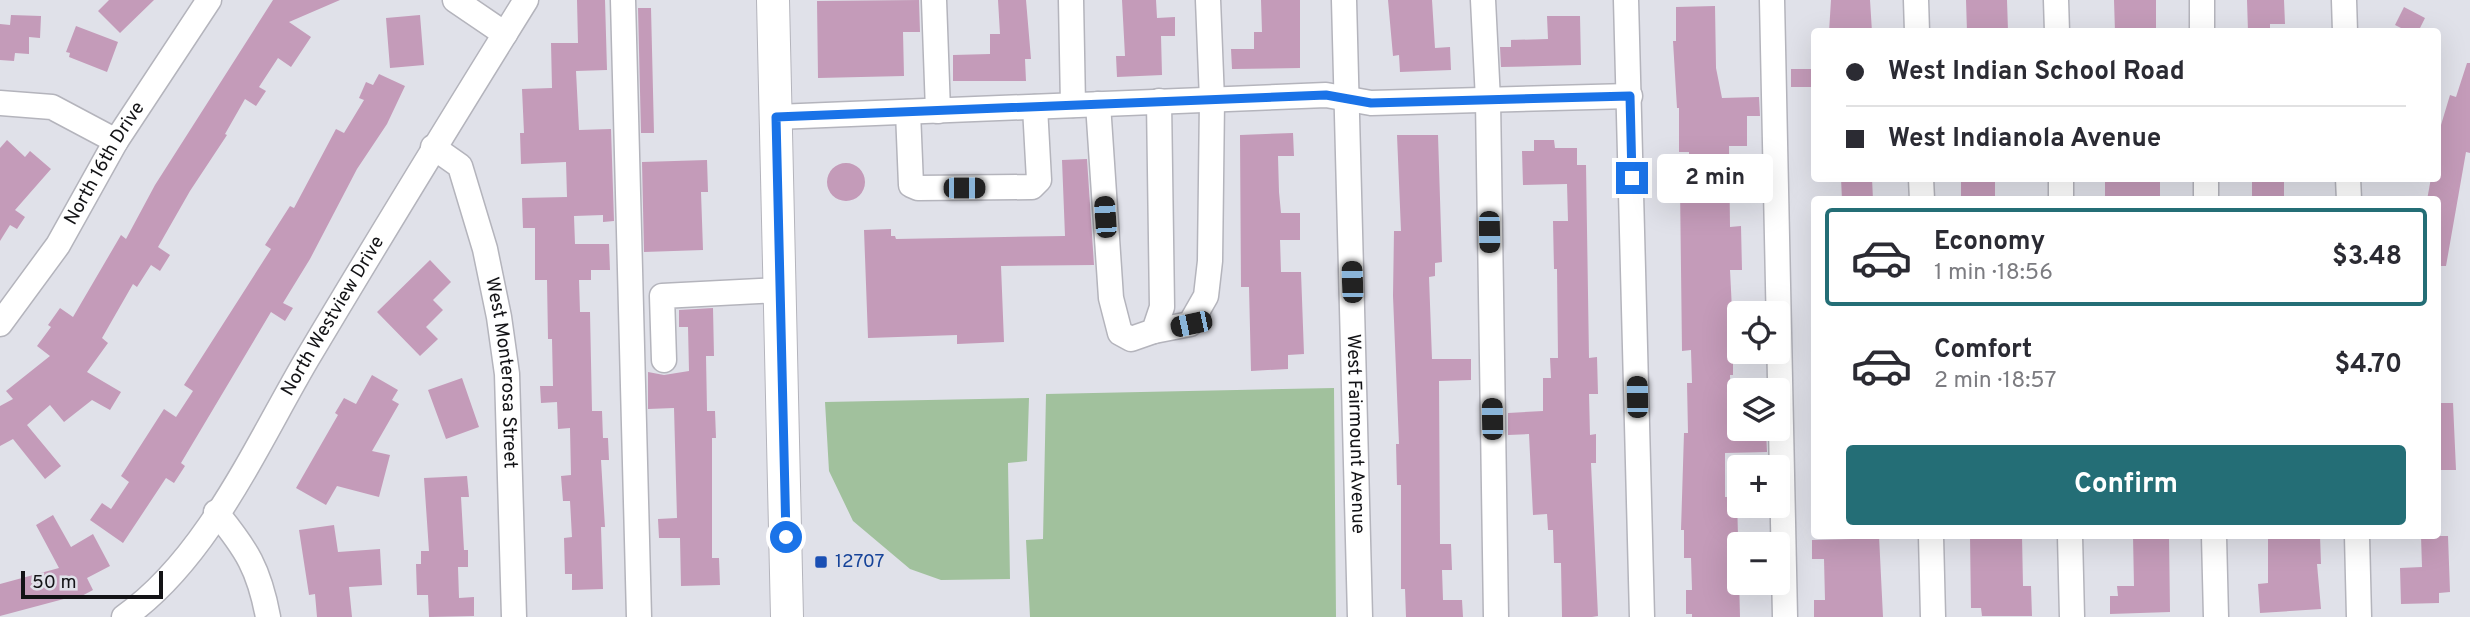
<!DOCTYPE html>
<meta charset="utf-8">
<style>
:root{--surface:#fff;--page:#f7f7f7;--text:#2b2b33;--muted:#7c7c81;--line:#e1e1e2;--accent:#246e76}
body{margin:0;font-family:Overpass,sans-serif;background:var(--page);color:var(--text);height:100vh;display:flex;flex-direction:column;font-size:26px;white-space:nowrap}
*{box-sizing:border-box;margin:0}
p{font-size:23px;color:var(--muted)}
.icon{flex:none;width:38px;height:38px;fill:none;stroke:currentColor;stroke-width:2;stroke-linecap:round;stroke-linejoin:round}
.map{position:relative;flex:1;overflow:hidden}
.side{position:absolute;left:1811px;top:196px;width:630px;height:343px;display:flex;flex-direction:column;background:var(--surface);border-radius:7px;box-shadow:0 7px 28px #0002}
.side>*{flex:none}
.banner{position:absolute;left:1811px;top:28px;width:630px;height:154px;border-radius:7px;box-shadow:0 7px 28px #0002;display:grid;align-content:center;height:154px;padding:0 35px;background:var(--surface)}
.buttons{position:absolute;left:1727px;top:301px;display:grid;gap:14px}
.buttons a{display:grid;place-items:center;width:63px;height:63px;border-radius:7px;background:var(--surface);box-shadow:0 7px 28px #0002;font-size:35px}
.scale{position:absolute;left:21px;bottom:18px;width:142px;box-sizing:border-box;padding-left:7px;border:4px solid #131316;border-top:0;font-size:19px;line-height:24px;white-space:nowrap;color:#131316;-webkit-text-stroke:5px #e0e1e9;paint-order:stroke}
.end{position:absolute;width:32px;height:32px;margin:-16px;border:9px solid #1a73e8;background:#fff;box-shadow:0 0 0 4px #fff}
.from{border-radius:50%}
.bubble{position:absolute;height:49px;border-radius:7px;background:var(--surface);box-shadow:0 7px 28px #0002;font-size:23px;font-weight:700;line-height:49px;text-align:center}
.car{position:absolute;width:21px;height:42px;margin:-21px -10px;border-radius:9px;box-shadow:0 0 5px 2px #0007;background:linear-gradient(#222 24%,#8ab4d8 0 40%,#222 0 76%,#8ab4d8 0 86%,#222 0)}
.banner b{display:flex;align-items:center;gap:24px;height:66px;font-size:26px}
.banner b+b{border-top:2px solid var(--line)}
.banner i{width:18px;height:18px;background:var(--text)}
ul{padding:12px 0 0;list-style:none}
li{display:flex;align-items:center;gap:21px;height:98px;margin:0 14px 10px;padding:0 21px;border:4px solid transparent;border-radius:7px}
li div{flex:1}
li b{display:block;font-size:26px}
li em{font-style:normal;font-weight:700}
li.selected{border-color:var(--accent)}
li>.icon{width:63px;height:63px;stroke-width:1.5}
.primary-button{display:flex;gap:14px;margin-top:auto;padding:14px 35px}
.primary-button a{flex:1;height:80px;border-radius:7px;background:var(--accent);color:#fff;font-size:28px;font-weight:700;line-height:80px;text-align:center}
.map>svg:first-child{display:block}
.green{fill:#a1c19d}
.building{fill:#c49bb9}
.lines{fill:none;stroke-linecap:round;stroke-linejoin:round}
.minor-casing{stroke:#b4b4bc;stroke-width:27}
.major-casing{stroke:#b4b4bc;stroke-width:34}
.minor{stroke:#fff;stroke-width:24}
.major{stroke:#fff;stroke-width:32}
.route{stroke:#1a73e8;stroke-width:9}
.transit-dot{fill:#1a4fb4;stroke:#e0e1e9;stroke-width:2.5}
.labels{text-anchor:middle;dominant-baseline:central;stroke-width:5;stroke-linejoin:round;paint-order:stroke}
.street-label{font-size:19px;fill:#131316;stroke:#e0e1e9}
.transit-label{font-size:19px;fill:#164399;stroke:#e0e1e9;text-anchor:start}
</style>
<div class="map">
<svg width="2470" height="617" viewBox="0 0 2470 617">
<rect width="100%" height="100%" fill="#e0e1e9"/>
<path class="green" d="M1334 388 1336 617H1030L1026 540 1043 539 1046 394Z
M1029 398 1027 461 1008 463 1010 579 941 580 910 569 853 521 829 471 825 402Z"/>
<path class="building" d="M109 0H154L120 33 98 11Z
M273 0H340L289 22 311 37 291 67 278 58 259 87 266 91 256 106 245 99 225 134 227 135 190 191 158 247 170 255 160 271 151 265 137 287 133 284 102 338 108 343 87 372 121 392 110 410 92 400 64 422 50 405 27 425 61 466 45 479 13 439 0 446V406L13 399 6 391 50 356 37 346 51 327 48 325 60 308 73 317 121 235 126 239 155 185Z
M577 0H605L607 70 576 71 579 130 611 129 614 221 603 222V215L574 216 575 244H609L610 270H591V280H579L580 312H590L592 411H602L603 438H608L609 460H601L605 527H601L603 589 572 590V574H565L564 538 572 537 570 501H563L561 476 571 475 570 428 558 429 557 402 541 403 540 386H553L552 339H548L547 280H535V228H523L522 198 567 197 566 162 521 164 520 133H524L522 89 552 88 551 43H578Z
M919 0 920 32H903L904 76 818 78 817 1Z
M998 0H1026L1031 59H1025L1026 81H953V55L990 54V34H1000Z
M1122 0H1156L1157 18 1175 17V36H1161L1162 75 1117 77 1116 56H1125Z
M1261 0H1300V68L1232 69 1231 49H1254V32H1262Z
M1388 0H1432L1435 48 1450 47 1451 70 1400 72 1399 55 1393 56Z
M1831 0H1870L1872 32H1829Z
M1966 0H2007L2008 31 1967 32Z
M2114 0H2156V32H2115Z
M2247 0H2284L2285 24H2270V32H2248Z
M1715 6 1716 68 1722 98 1759 97 1760 116H1747V146H1729L1730 227 1741 226 1742 270H1730L1733 330H1740V351H1733V375H1730L1731 431 1766 430 1767 452 1725 453V497H1737L1740 617H1692V614H1686V590H1692L1691 558H1684V530H1681L1684 433H1688L1687 383H1692L1691 350 1682 351 1680 186 1689 185V152H1679V108H1677L1673 41H1676V7Z
M2404 7 2425 18 2418 32H2409L2395 25Z
M638 8H651L654 133H641Z
M11 15 41 16 40 38 29 37V54L15 53 14 61 0 60V24L10 25Z
M420 15 424 65 390 68 386 18Z
M1547 16H1580L1581 65 1501 67 1500 47H1511V40L1548 39Z
M76 26 118 42 107 72 69 57 70 53 66 52Z
M2467 63H2470V153L2466 152 2446 266H2438V200H2427L2431 178H2438V124L2441 125 2450 95 2456 97Z
M1791 69H1815V87H1791Z
M379 74 405 86 387 124 357 169 310 259 283 303 293 308 285 321 271 312 181 463 185 466 174 483 166 478 123 543 90 520 102 503 111 509 129 482 121 476 164 409 176 417 193 391 184 385 271 249 265 245 290 206 294 208 336 129 344 133 364 100 359 98 366 82 373 85Z
M1293 133 1294 156H1278L1279 192 1281 213H1300V240H1280L1281 272H1301L1304 354 1288 355V369L1251 371 1249 287H1241L1240 135Z
M1397 135H1438L1442 262 1435 263V276L1429 277 1432 359H1471V380L1439 381 1440 544H1451L1452 570H1442L1443 600H1462L1463 617H1406L1405 589H1401V485H1397L1396 444H1399L1393 296 1394 231H1401Z
M7 140 25 157 30 151 51 169 15 210 25 217 17 229 10 225 0 241V148Z
M1534 140H1554L1555 148H1577V165H1586L1589 358 1597 357 1598 394H1589L1590 435 1596 434V463H1591L1598 616 1592 617H1562L1561 563H1554L1553 530H1548L1547 514 1533 515 1529 434 1508 435V413L1543 411V378H1551L1550 358H1558L1557 269H1554L1553 221H1568L1567 184 1523 185 1522 151H1534Z
M1087 159 1094 265 1001 266 1004 342 957 344V335L868 338 864 230 891 229V236H895L896 239 1065 236 1062 160Z
M707 160 708 192H701L703 250 644 252 642 162Z
M827 182a19 19 0 1 1 38 0a19 19 0 1 1-38 0Z
M1841 178H1872L1873 200H1842Z
M1961 178H1995V200H1961Z
M2105 178H2160V200H2105Z
M2284 179V200H2252V180Z
M430 260 451 282 433 300 443 310 426 327 438 339 420 356 377 312Z
M713 308 714 356H706L707 411H715L716 438H712V558H719L720 585 681 586 680 538H659L658 519 677 518 674 408 648 409V372L664 375 689 371 688 327H679V310Z
M372 375 398 390 392 400 399 404 372 451 390 455 379 497 337 486 326 505 296 488 338 415 335 413 344 398 356 404Z
M462 378 479 427 446 439 428 390Z
M2438 403H2453L2456 470H2438Z
M467 476 469 497H461L464 550H468V567H458L459 598 474 597V616L429 617 428 595H417L416 564H421V551H429L424 478Z
M53 515 71 547 93 534 110 566 87 578 93 590 76 599 75 596 0 616V584L59 568 36 525Z
M334 525 338 552 380 549 382 585 349 587 352 617H317L315 594 309 595 299 530Z
M1853 536H1879L1883 617H1814V600H1825L1824 559H1812V540L1853 539Z
M1970 536H2022L2023 586H2031L2032 616H1982L1981 608H1971Z
M2133 536H2169L2170 612 2110 614V596H2118L2117 586H2134Z
M2268 536H2320L2321 564H2317L2321 609 2260 613 2258 584 2268 583Z
M2421 536H2448L2450 592 2439 593V603L2401 604 2400 568 2422 567Z"/>
<g class="lines">
<g class="minor-casing">
<g id="minor">
<path d="M455 0 505 34"/>
<path d="M623 0 639 617"/>
<path d="M934 0 938 111"/>
<path d="M1071 0 1073 105"/>
<path id="s1" d="M1344 0 1360 617"/>
<path d="M1483 0 1488 100 1496 617"/>
<path d="M1626 0 1642 617"/>
<path d="M1772 0 1785 617"/>
<path d="M1916 0 1917 32"/>
<path d="M2056 0 2057 32"/>
<path d="M2202 0V32"/>
<path d="M2344 0 2345 32"/>
<path d="M0 103 52 107 116 141"/>
<path d="M1098 104 1111 298 1120 333 1131 339 1154 331 1162 307 1159 101"/>
<path d="M908 112 911 185 918 188 1032 187 1039 180 1035 107"/>
<path d="M776 117 1326 95 1371 103 1630 96"/>
<path id="s2" d="M433 147 460 166 485 249 499 317 507 374 514 617"/>
<path d="M1921 178 1922 200"/>
<path d="M2061 178V200"/>
<path d="M2206 178V200"/>
<path d="M2348 178 2349 200"/>
<path id="s3" d="M0 324 58 245 116 141 209 0"/>
<path d="M1154 331 1190 324 1206 296 1210 261 1212 100 1208 0"/>
<path d="M664 360 662 296 780 290"/>
<path d="M216 512C247 550 259 569 268 617"/>
<path d="M1931 536 1933 617"/>
<path d="M2070 536 2072 617"/>
<path d="M2214 536 2216 617"/>
<path d="M2357 536 2359 617"/>
<path id="s4" d="M124 617C207 559 257 444 307 359 379 238 452 119 526 0"/>
</g>
</g>
<g class="major-casing">
<path id="major" d="M773 0 787 617"/>
</g>
<use href="#minor" class="minor"/>
<use href="#major" class="major"/>
</g>
<g class="lines">
<path class="route" d="M786 537 776 117 1326 95 1371 103 1630 96 1632 178"/>
</g>
<rect class="transit-dot" x="814" y="555" width="14" height="14" rx="3.5"/>
<g class="labels">
<g class="street-label">
<text stroke="none"><textPath href="#s3" startOffset="192">North 16th Drive</textPath></text>
<text stroke="none"><textPath href="#s4" startOffset="369">North Westview Drive</textPath></text>
<text stroke="none"><textPath href="#s2" startOffset="245">West Monterosa Street</textPath></text>
<text stroke="none"><textPath href="#s1" startOffset="434">West Fairmount Avenue</textPath></text>
</g>
<g class="transit-label">
<text x="835" y="562">12707</text>
</g>
</g>
</svg>
<div class="buttons">
<a><svg class="icon" aria-label="locate" viewBox="0 0 24 24"><circle cx="12" cy="12" r="6"/><path d="M12 2v4M12 18v4M2 12h4M18 12h4"/></svg></a>
<a><svg class="icon" aria-label="layers" viewBox="0 0 24 24"><path d="M12 4l9 5-9 5-9-5zM3 14l9 5 9-5"/></svg></a>
<a>+</a>
<a>−</a>
</div>
<div class="scale">50 m</div>
<i class="end from" style="left:786px;top:537px"></i>
<i class="end" style="left:1632px;top:178px"></i>
<div class="bubble" style="left:1657px;top:154px;width:116px">2 min</div>
<i class="car" style="left:964px;top:188px;rotate:90deg"></i>
<i class="car" style="left:1105px;top:217px;rotate:356deg"></i>
<i class="car" style="left:1489px;top:232px;rotate:179deg"></i>
<i class="car" style="left:1352px;top:282px;rotate:358deg"></i>
<i class="car" style="left:1191px;top:324px;rotate:258deg"></i>
<i class="car" style="left:1637px;top:397px;rotate:359deg"></i>
<i class="car" style="left:1492px;top:419px;rotate:359deg"></i>
<div class="banner">
<b><i class="from"></i>West Indian School Road</b>
<b><i></i>West Indianola Avenue</b>
</div>
<section class="side">
<ul>
<li class="selected"><svg class="icon" aria-label="car" viewBox="0 0 24 24"><path d="M5 17H2v-5l4-1 3-4h7l3 4 3 1v5h-3M9 17h6M6 11h13"/><circle cx="7" cy="17" r="2"/><circle cx="17" cy="17" r="2"/></svg><div><b>Economy</b><p>1 min · 18:56</p></div><em>$3.48</em></li>
<li><svg class="icon" aria-label="car" viewBox="0 0 24 24"><path d="M5 17H2v-5l4-1 3-4h7l3 4 3 1v5h-3M9 17h6M6 11h13"/><circle cx="7" cy="17" r="2"/><circle cx="17" cy="17" r="2"/></svg><div><b>Comfort</b><p>2 min · 18:57</p></div><em>$4.70</em></li>
</ul>
<div class="primary-button"><a>Confirm</a></div>
</section>
</div>
